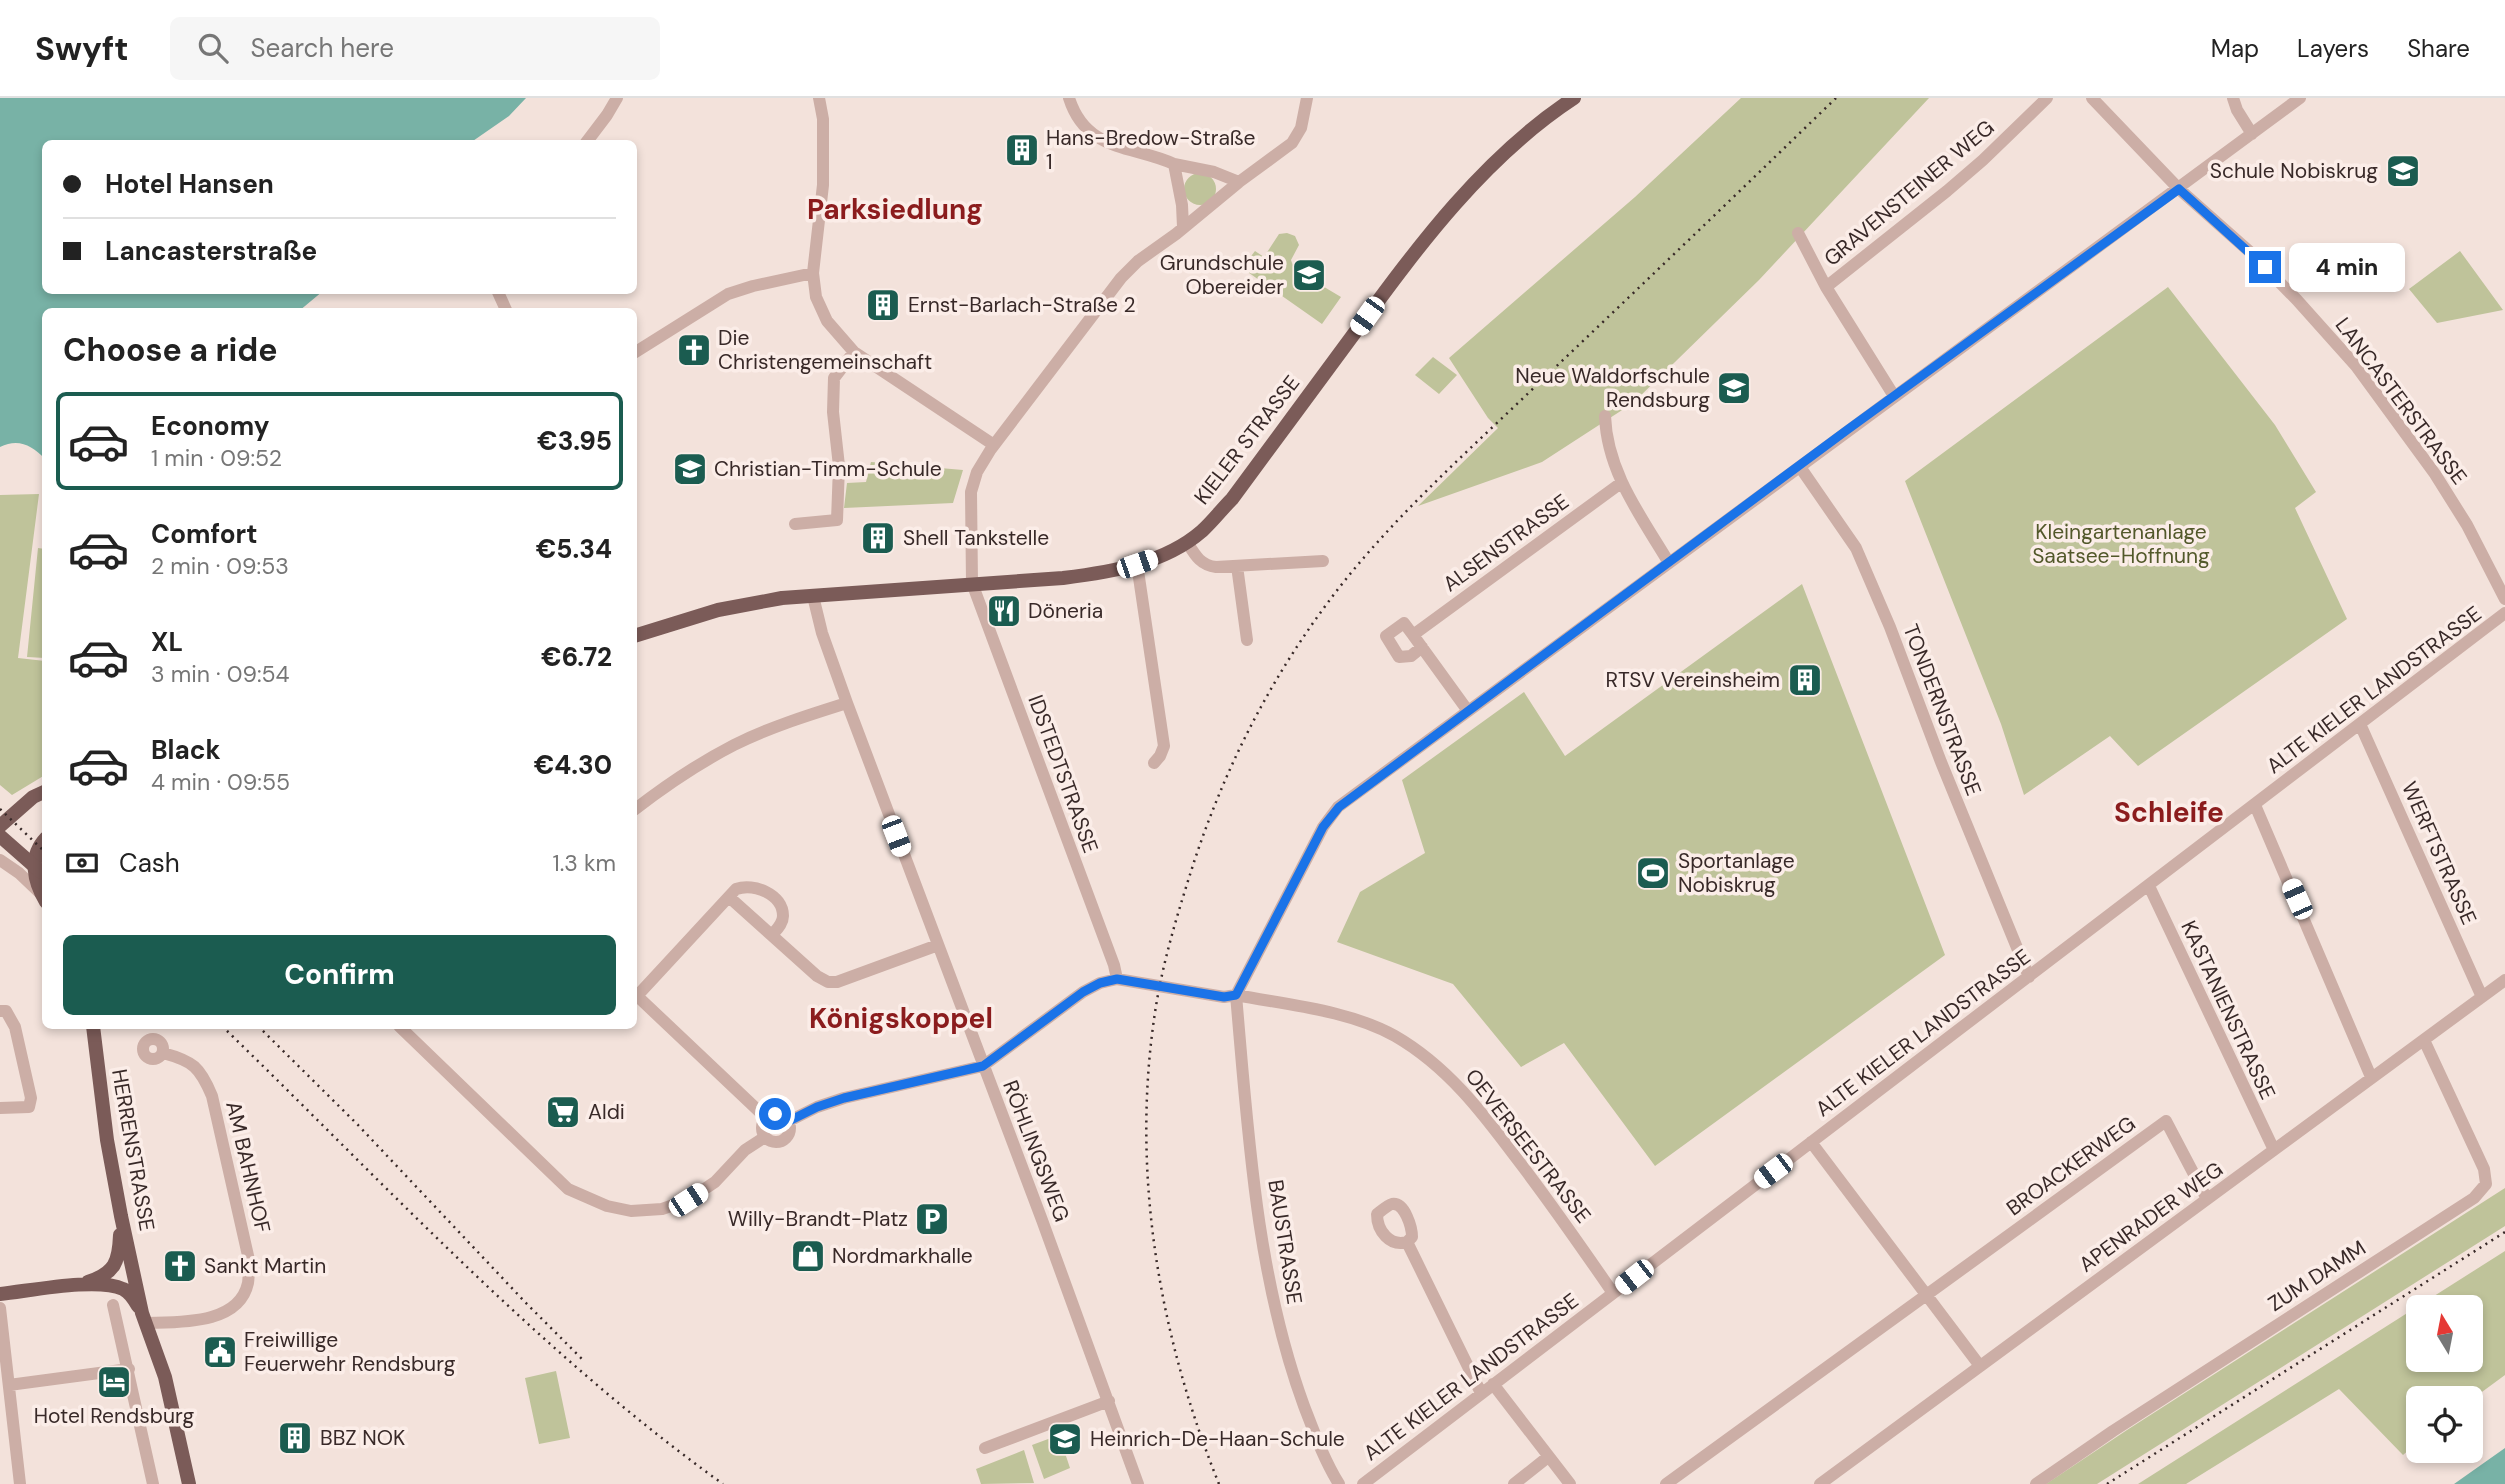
<!DOCTYPE html>
<meta charset="utf-8">
<style>
:root{--surface:#fff;--page:#f6f6f6;--text:#222;--muted:#767676;--line:#e0e0e0;--accent:#1b5c50}
body{margin:0;font-family:"DM Sans",sans-serif;background:var(--page);color:var(--text);height:100vh;display:flex;flex-direction:column;font-size:26px;white-space:nowrap}
*{box-sizing:border-box;margin:0}
p{font-size:23px;color:var(--muted)}
.icon{flex:none;width:38px;height:38px;fill:none;stroke:currentColor;stroke-width:2;stroke-linecap:round;stroke-linejoin:round}
.map{position:relative;flex:1;overflow:hidden}
.side{position:absolute;left:42px;top:210px;width:595px;height:721px;display:flex;flex-direction:column;background:var(--surface);border-radius:10px;box-shadow:0 4px 10px #0003}
.side>*{flex:none}
.hud{position:absolute;left:42px;top:42px;width:595px;height:154px;border-radius:10px;box-shadow:0 4px 10px #0003;display:grid;align-content:center;height:154px;padding:0 21px;background:var(--surface)}
.needle{width:46px;rotate:350deg}
.fabs{position:absolute;left:2406px;top:1197px;display:grid;gap:14px}
.fabs a{display:grid;place-items:center;width:77px;height:77px;border-radius:10px;background:var(--surface);box-shadow:0 4px 10px #0003;font-size:35px}
.end{position:absolute;width:32px;height:32px;margin:-16px;border:9px solid #1a73e8;background:#fff;box-shadow:0 0 0 4px #fff}
.from{border-radius:50%}
.bubble{position:absolute;height:49px;border-radius:10px;background:var(--surface);box-shadow:0 4px 10px #0003;font-size:23px;font-weight:800;line-height:49px;text-align:center}
.car{position:absolute;width:21px;height:42px;margin:-21px -10px;border-radius:9px;box-shadow:0 0 5px 2px #0007;background:linear-gradient(#fff 24%,#345 0 40%,#fff 0 76%,#345 0 86%,#fff 0)}
.hud b{display:flex;align-items:center;gap:24px;height:66px;font-size:26px}
.hud b+b{border-top:2px solid var(--line)}
.hud i{width:18px;height:18px;background:var(--text)}
ul{padding:0;list-style:none}
li{display:flex;align-items:center;gap:21px;height:98px;margin:0 14px 10px;padding:0 7px;border:4px solid transparent;border-radius:10px}
li div{flex:1}
li b{display:block;font-size:26px}
li em{font-style:normal;font-weight:800}
li.current{border-color:var(--accent)}
li>.icon{width:63px;height:63px;stroke-width:1.5}
h2{padding:0 21px;font-size:32px;line-height:84px}
.pay{display:flex;align-items:center;gap:18px;height:77px;padding:0 21px;font-size:26px}
.pay p{margin-inline-start:auto}
.button{display:flex;gap:14px;margin-top:auto;padding:14px 21px}
.button a{flex:1;height:80px;border-radius:10px;background:var(--accent);color:#fff;font-size:28px;font-weight:800;line-height:80px;text-align:center}
header{display:flex;align-items:center;gap:42px;box-sizing:border-box;height:98px;padding:0 35px;background:var(--surface);border-bottom:2px solid var(--line)}
header strong{font-size:33px}
nav{display:flex;gap:38px;margin-inline-start:auto;font-size:24px}
.search{width:490px;height:63px;background:var(--page);display:flex;align-items:center;gap:18px;box-sizing:border-box;padding:0 24px;border-radius:10px;color:var(--muted);font-size:26px}
.map>svg:first-child{display:block}
.green{fill:#bfc39a;fill-rule:evenodd}
.water{fill:#78b2a6}
.lines{fill:none;stroke-linecap:round;stroke-linejoin:round}
.minor{stroke:#ccaea6;stroke-width:12}
.major{stroke:#7b5b58;stroke-width:14}
.rail{stroke:#382928;stroke-width:2.5;stroke-dasharray:2 5;stroke-linecap:butt}
.major-bridge{stroke:#7b5b58;stroke-width:14}
.route{stroke:#1a73e8;stroke-width:9}
.labels{text-anchor:middle;dominant-baseline:central;stroke-width:7;stroke-linejoin:round;paint-order:stroke}
.poi-label{font-size:21px;fill:#382928;stroke:#fbede8;text-anchor:start}
.street-label{font-size:21px;fill:#382928;stroke:#fbede8}
.park-label{font-size:21px;fill:#52582a;stroke:#fbede8}
.district-label{font-size:28px;font-weight:bold;fill:#8b1c1d;stroke:#fbede8}
</style>
<header>
<strong>Swyft</strong>
<div class="search"><svg class="icon" aria-label="search" viewBox="0 0 24 24"><circle cx="10" cy="10" r="6"/><path d="M15 15l6 6"/></svg>Search here</div>
<nav><a>Map</a><a>Layers</a><a>Share</a></nav>
</header>
<div class="map">
<svg width="2505" height="1386" viewBox="0 0 2505 1386">
<rect width="100%" height="100%" fill="#f3e2db"/>
<path class="green" d="M1741 0H1929L1759 182 1633 305 1542 364 1418 408 1498 330 1488 320 1449 260 1635 99Z
M1184 91a16 16 0 1 1 32 0a16 16 0 1 1-32 0Z
M1287 135 1295 138 1299 147 1291 162 1294 171 1341 199 1322 226 1242 170 1255 153 1264 159 1279 136Z
M2460 153 2503 212 2437 225 2409 191Z
M2168 189 2275 327 2316 394 2295 410 2347 521 2138 668 2110 638 2024 697 2001 626 1905 383Z
M1433 259 1457 277 1439 296 1415 277Z
M871 364 963 372 953 405 844 410 847 385 866 384Z
M39 396 18 560 45 563V677L12 697 0 687V397Z
M38 450 45 451V560L27 559Z
M1802 486 1945 857 1655 1068 1564 945 1521 969 1453 886 1337 844 1360 794 1425 755 1402 682 1524 594 1565 658Z
M2505 1090V1128L2097 1386H2046L2127 1332Z
M2505 1153V1277L2471 1302 2418 1300V1344L2403 1357 2339 1291 2186 1386H2138ZM2418 1209H2471V1262H2418Z
M556 1273 570 1340 539 1346 525 1280Z
M1059 1337 1070 1370 1044 1381 1032 1347Z
M1024 1352 1034 1385 981 1386 976 1371Z"/>
<path class="water" d="M0 0H526L509 18 470 45 46 46V192L323 193 299 213 46 214 45 361C32 347 18 340 0 349Z
M2505 1350V1386H2454Z"/>
<g class="lines">
<path class="minor" d="M819 0 823 21V87L813 175 816 199 827 223 854 254 994 347
M1069 0C1086 54 1132 47 1174 66
M2092 0 2179 91 2250 154 2297 202 2356 268 2435 376 2467 427 2505 501
M2233 0 2237 12 2252 36
M585 46 607 17 617 0
M1183 129 1182 107 1174 66 1214 74 1239 84
M1798 135 1826 189
M497 192 507 214
M634 255 728 196 753 188 813 175
M1894 298 1826 189 1947 93 1983 62 2047 0
M1605 318C1607 374 1641 418 1669 465
M1800 369 1856 450 1890 529 1941 664 2029 879
M795 426 837 422 839 368 833 314 834 280 854 254
M1187 444C1195 457 1200 467 1216 469L1323 463
M1137 466 1164 648 1160 658 1154 665
M1237 468 1247 542
M813 498 822 535 847 605 1042 1122 1138 1386
M1413 537 1404 525 1386 538 1399 559 1411 558 1422 549
M1468 613 1413 537 1621 385
M2360 626 2482 899
M2255 707 2371 979
M634 712C665 688 699 665 734 647 770 629 809 617 847 605
M0 762 19 775 41 796
M2149 788 2274 1052
M729 799 817 878 828 884H837L938 847
M1117 881 1114 867 972 485 971 394 977 374 991 351 1121 180 1138 163 1176 136 1239 84 1292 45 1301 30 1307 0
M634 895 766 1020
M1236 897 1323 729 1338 709 2300 0
M1236 897C1248 1034 1256 1177 1304 1308 1314 1334 1324 1362 1339 1386
M637 898 736 791C754 785 783 796 783 818 783 826 776 832 772 837
M0 913H6L15 929 31 1000 29 1009 0 1010
M399 928 568 1091 607 1108 631 1113 662 1111 688 1102 715 1084 745 1052 765 1039
M143 951a10 10 0 1 1 20 0a10 10 0 1 1-20 0Z
M762 1030a14 14 0 1 1 28 0a14 14 0 1 1-28 0Z
M789 1023 817 1009 844 1000 983 968 1083 894 1100 885 1117 881 1224 899 1236 897C1288 907 1348 912 1395 938 1447 968 1482 1014 1517 1061 1551 1105 1582 1150 1613 1195
M1811 1044 1980 1268
M1407 1144C1390 1149 1377 1133 1377 1116 1381 1113 1388 1107 1392 1106 1405 1104 1412 1130 1412 1139L1407 1144 1481 1295
M113 1207 153 1386
M0 1210 20 1386
M147 1225C179 1224 239 1227 248 1185 249 1178 249 1170 249 1162L212 998C200 969 193 963 163 955
M1493 1286 1570 1386
M9 1287 129 1271
M985 1350 1109 1303
M1363 1386 2505 515
M1514 1386 1548 1359
M1666 1386 2166 1023 2207 1101
M1820 1386 2505 882
M2036 1386 2113 1333 2474 1100 2486 1086 2484 1071 2424 942"/>
<path class="major" d="M634 538 718 512 782 500 1063 480C1111 474 1164 466 1202 433 1213 423 1222 411 1232 401 1273 345 1315 289 1356 233 1419 147 1484 59 1574 0
M0 728 33 699 46 693
M46 740C28 759 34 784 46 804
M93 928 107 1042 121 1118 142 1215 165 1279 189 1386
M88 1184C115 1175 119 1164 120 1137
M0 1196C30 1193 97 1179 123 1191 130 1194 134 1201 138 1208"/>
<path class="rail" d="M0 711 46 755
M222 928C384 1085 539 1254 723 1386
M258 928 358 1027 525 1204 582 1261
M1219 1386C1158 1235 1130 1070 1156 908 1164 859 1179 811 1194 764 1228 661 1278 566 1346 481 1405 408 1476 346 1543 281 1641 188 1739 94 1836 0
M2107 1386 2505 1134"/>
<path class="major-bridge" d="M0 738 41 774"/>
</g>
<g class="lines">
<path class="route" d="M775 1016 784 1018 789 1023 817 1009 844 1000 983 968 1083 894 1100 885 1117 881 1224 899 1236 897 1323 729 1339 709 1847 332 2179 91 2265 169"/>
</g>
<defs>
<g id="building-square" transform="scale(1.75)"><rect x="-9" y="-9" width="18" height="18" rx="4" fill="#1b5c50" stroke="#fbede8"/><path d="M-4-6H4V6H1V3H-1V6H-4ZM-2.5-4.3h1.7v1.8h-1.7ZM.8-4.3h1.7v1.8H.8ZM-2.5-1h1.7V.8h-1.7ZM.8-1h1.7V.8H.8Z" fill="#fff"/></g>
<g id="school-square" transform="scale(1.75)"><rect x="-9" y="-9" width="18" height="18" rx="4" fill="#1b5c50" stroke="#fbede8"/><path d="M0-5L7-2L0 1L-7-2ZM-4 1L0 2.5L4 1V4Q0 6-4 4Z" fill="#fff"/></g>
<g id="church-square" transform="scale(1.75)"><rect x="-9" y="-9" width="18" height="18" rx="4" fill="#1b5c50" stroke="#fbede8"/><path d="M-1.2-6h2.4v3.5h3.3v2.4h-3.3V6h-2.4V-.1h-3.3v-2.4h3.3Z" fill="#fff"/></g>
<g id="restaurant-square" transform="scale(1.75)"><rect x="-9" y="-9" width="18" height="18" rx="4" fill="#1b5c50" stroke="#fbede8"/><path d="M-5-6h1v4h1v-4h1v4h1v-4h1v5L-1.5 .5V6h-2V.5L-5-1ZM5-6V6H3V1.5H1.5Q1.5-4 5-6Z" fill="#fff"/></g>
<g id="stadium-square" transform="scale(1.75)"><rect x="-9" y="-9" width="18" height="18" rx="4" fill="#1b5c50" stroke="#fbede8"/><path d="M0-5a6.5 5 0 1 0 0 10a6.5 5 0 1 0 0-10ZM-3.5-1.8h7v3.6h-7Z" fill="#fff"/></g>
<g id="supermarket-square" transform="scale(1.75)"><rect x="-9" y="-9" width="18" height="18" rx="4" fill="#1b5c50" stroke="#fbede8"/><path d="M-6-5.5h2.5l.6 2H6L4.5 2H-2.5L-4.4-4H-6ZM-1.5 3.2a1.3 1.3 0 1 0 .1 0ZM3 3.2a1.3 1.3 0 1 0 .1 0Z" fill="#fff"/></g>
<g id="parking-square" transform="scale(1.75)"><rect x="-9" y="-9" width="18" height="18" rx="4" fill="#1b5c50" stroke="#fbede8"/><path d="M-3.5-5.5H1a3.5 3.5 0 0 1 0 7H-1V5.5H-3.5ZM-1-3.4V-.6H.8a1.4 1.4 0 0 0 0-2.8Z" fill="#fff"/></g>
<g id="shop-square" transform="scale(1.75)"><rect x="-9" y="-9" width="18" height="18" rx="4" fill="#1b5c50" stroke="#fbede8"/><path d="M-5-2.5h2.3a2.7 3.5 0 0 1 5.4 0H5L5.5 6h-11ZM-1.5-2.5h3a1.5 2.3 0 0 0-3 0Z" fill="#fff"/></g>
<g id="civic-square" transform="scale(1.75)"><rect x="-9" y="-9" width="18" height="18" rx="4" fill="#1b5c50" stroke="#fbede8"/><path d="M-.6-6.5H3V-4.5H.6V-3L4-1V1h2V6H-6V1h2V-1L-.6-3ZM-1.2 2.5V6h2.4V2.5Z" fill="#fff"/></g>
<g id="hotel-square" transform="scale(1.75)"><rect x="-9" y="-9" width="18" height="18" rx="4" fill="#1b5c50" stroke="#fbede8"/><path d="M-6-4.5h1.5V1H6V5H4.5V3h-9V5H-6ZM-4 0a1.8 1.8 0 1 1 3.6 0ZM.5 0V-2.5h3Q6-2.5 6 0Z" fill="#fff"/></g>
</defs>
<g fill-rule="evenodd">
<use href="#building-square" x="1022" y="52"/>
<use href="#school-square" x="2403" y="73"/>
<use href="#school-square" x="1309" y="177"/>
<use href="#building-square" x="883" y="207"/>
<use href="#church-square" x="694" y="252"/>
<use href="#school-square" x="1734" y="290"/>
<use href="#school-square" x="690" y="371"/>
<use href="#building-square" x="878" y="440"/>
<use href="#restaurant-square" x="1004" y="513"/>
<use href="#building-square" x="1805" y="582"/>
<use href="#stadium-square" x="1653" y="775"/>
<use href="#supermarket-square" x="563" y="1014"/>
<use href="#parking-square" x="932" y="1121"/>
<use href="#shop-square" x="808" y="1158"/>
<use href="#church-square" x="180" y="1168"/>
<use href="#civic-square" x="220" y="1254"/>
<use href="#hotel-square" x="114" y="1284"/>
<use href="#building-square" x="295" y="1340"/>
<use href="#school-square" x="1065" y="1341"/>
</g>
<g class="labels">
<g class="poi-label">
<text x="1046" y="40">Hans-Bredow-Straße<tspan x="1046" dy="24">1</tspan></text>
<text x="2378" y="73" text-anchor="end">Schule Nobiskrug</text>
<text x="1284" y="165" text-anchor="end">Grundschule<tspan x="1284" dy="24">Obereider</tspan></text>
<text x="908" y="207">Ernst-Barlach-Straße 2</text>
<text x="718" y="240">Die<tspan x="718" dy="24">Christengemeinschaft</tspan></text>
<text x="1710" y="278" text-anchor="end">Neue Waldorfschule<tspan x="1710" dy="24">Rendsburg</tspan></text>
<text x="714" y="371">Christian-Timm-Schule</text>
<text x="903" y="440">Shell Tankstelle</text>
<text x="1028" y="513">Döneria</text>
<text x="1780" y="582" text-anchor="end">RTSV Vereinsheim</text>
<text x="1678" y="763">Sportanlage<tspan x="1678" dy="24">Nobiskrug</tspan></text>
<text x="588" y="1014">Aldi</text>
<text x="908" y="1121" text-anchor="end">Willy-Brandt-Platz</text>
<text x="832" y="1158">Nordmarkhalle</text>
<text x="204" y="1168">Sankt Martin</text>
<text x="244" y="1242">Freiwillige<tspan x="244" dy="24">Feuerwehr Rendsburg</tspan></text>
<text x="114" y="1318" text-anchor="middle">Hotel Rendsburg</text>
<text x="320" y="1340">BBZ NOK</text>
<text x="1090" y="1341">Heinrich-De-Haan-Schule</text>
</g>
<g class="street-label">
<text transform="translate(1909 95) rotate(-40)">GRAVENSTEINER WEG</text>
<text transform="translate(2401 303) rotate(53)">LANCASTERSTRASSE</text>
<text transform="translate(1247 342) rotate(-52)">KIELER STRASSE</text>
<text transform="translate(1506 445) rotate(-36)">ALSENSTRASSE</text>
<text transform="translate(2374 592) rotate(-37)">ALTE KIELER LANDSTRASSE</text>
<text transform="translate(1942 612) rotate(69)">TONDERNSTRASSE</text>
<text transform="translate(1063 676) rotate(70)">IDSTEDTSTRASSE</text>
<text transform="translate(2439 755) rotate(66)">WERFTSTRASSE</text>
<text transform="translate(2228 912) rotate(65)">KASTANIENSTRASSE</text>
<text transform="translate(1923 935) rotate(-37)">ALTE KIELER LANDSTRASSE</text>
<text transform="translate(1528 1048) rotate(52)">OEVERSEESTRASSE</text>
<text transform="translate(133 1052) rotate(80)">HERRENSTRASSE</text>
<text transform="translate(1036 1053) rotate(69)">RÖHLINGSWEG</text>
<text transform="translate(2071 1068) rotate(-36)">BROACKERWEG</text>
<text transform="translate(248 1069) rotate(77)">AM BAHNHOF</text>
<text transform="translate(2151 1119) rotate(-36)">APENRADER WEG</text>
<text transform="translate(1285 1144) rotate(81)">BAUSTRASSE</text>
<text transform="translate(2317 1178) rotate(-33)">ZUM DAMM</text>
<text transform="translate(1471 1279) rotate(-37)">ALTE KIELER LANDSTRASSE</text>
</g>
<g class="park-label">
<text x="2121" y="434">Kleingartenanlage<tspan x="2121" dy="24">Saatsee-Hoffnung</tspan></text>
</g>
<g class="district-label">
<text x="895" y="111">Parksiedlung</text>
<text x="2169" y="714">Schleife</text>
<text x="901" y="920">Königskoppel</text>
</g>
</g>
</svg>
<div class="fabs">
<a><svg class="needle" viewBox="-14 -14 28 28"><path d="M0-13l5 13h-10z" fill="#e53935"/><path d="M0 13l5-13h-10z" fill="#767676"/></svg></a>
<a><svg class="icon" aria-label="locate" viewBox="0 0 24 24"><circle cx="12" cy="12" r="6"/><path d="M12 2v4M12 18v4M2 12h4M18 12h4"/></svg></a>
</div>
<i class="end from" style="left:775px;top:1016px"></i>
<i class="end" style="left:2265px;top:169px"></i>
<div class="bubble" style="left:2289px;top:145px;width:116px">4 min</div>
<i class="car" style="left:1367px;top:218px;rotate:216deg"></i>
<i class="car" style="left:1137px;top:466px;rotate:71deg"></i>
<i class="car" style="left:896px;top:738px;rotate:159deg"></i>
<i class="car" style="left:2297px;top:801px;rotate:336deg"></i>
<i class="car" style="left:1773px;top:1073px;rotate:233deg"></i>
<i class="car" style="left:688px;top:1102px;rotate:57deg"></i>
<i class="car" style="left:1634px;top:1179px;rotate:232deg"></i>
<div class="hud">
<b><i class="from"></i>Hotel Hansen</b>
<b><i></i>Lancasterstraße</b>
</div>
<section class="side">
<h2>Choose a ride</h2>
<ul>
<li class="current"><svg class="icon" aria-label="car" viewBox="0 0 24 24"><path d="M5 17H2v-5l4-1 3-4h7l3 4 3 1v5h-3M9 17h6M6 11h13"/><circle cx="7" cy="17" r="2"/><circle cx="17" cy="17" r="2"/></svg><div><b>Economy</b><p>1 min · 09:52</p></div><em>€3.95</em></li>
<li><svg class="icon" aria-label="car" viewBox="0 0 24 24"><path d="M5 17H2v-5l4-1 3-4h7l3 4 3 1v5h-3M9 17h6M6 11h13"/><circle cx="7" cy="17" r="2"/><circle cx="17" cy="17" r="2"/></svg><div><b>Comfort</b><p>2 min · 09:53</p></div><em>€5.34</em></li>
<li><svg class="icon" aria-label="car" viewBox="0 0 24 24"><path d="M5 17H2v-5l4-1 3-4h7l3 4 3 1v5h-3M9 17h6M6 11h13"/><circle cx="7" cy="17" r="2"/><circle cx="17" cy="17" r="2"/></svg><div><b>XL</b><p>3 min · 09:54</p></div><em>€6.72</em></li>
<li><svg class="icon" aria-label="car" viewBox="0 0 24 24"><path d="M5 17H2v-5l4-1 3-4h7l3 4 3 1v5h-3M9 17h6M6 11h13"/><circle cx="7" cy="17" r="2"/><circle cx="17" cy="17" r="2"/></svg><div><b>Black</b><p>4 min · 09:55</p></div><em>€4.30</em></li>
</ul>
<div class="pay"><svg class="icon" aria-label="cash" viewBox="0 0 24 24"><path d="M3 7h18v10H3z"/><circle cx="12" cy="12" r="2"/></svg>Cash<p>1.3 km</p></div>
<div class="button"><a>Confirm</a></div>
</section>
</div>
